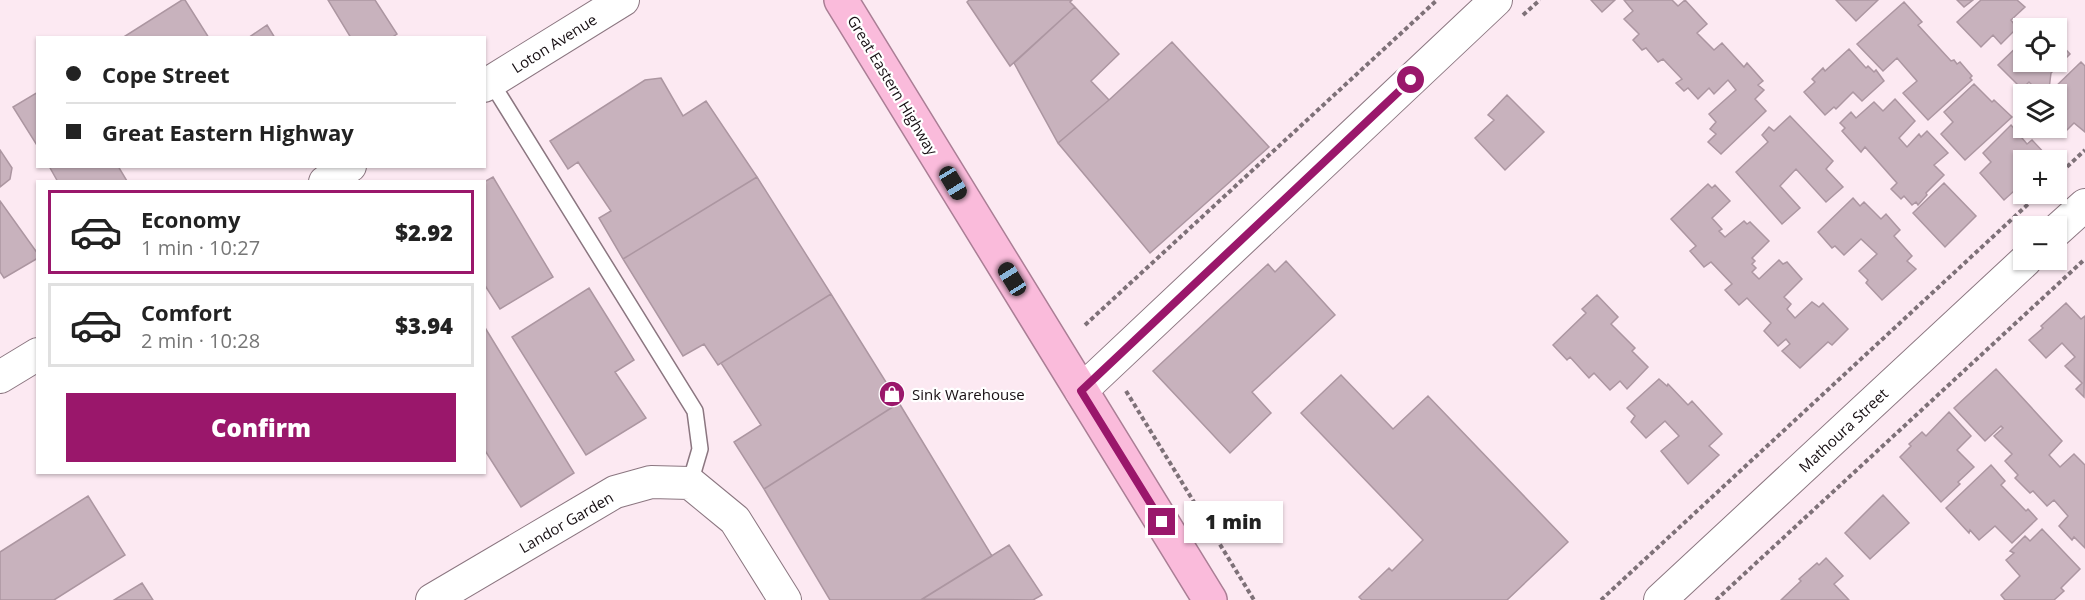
<!DOCTYPE html>
<meta charset="utf-8">
<style>
:root{--surface:#fff;--page:#f6f6f6;--text:#222;--muted:#767676;--line:#e0e0e0;--accent:#9a176b}
body{margin:0;font-family:"Open Sans",sans-serif;background:var(--page);color:var(--text);height:100vh;display:flex;flex-direction:column;font-size:22px;white-space:nowrap}
*{box-sizing:border-box;margin:0}
p{font-size:20px;color:var(--muted)}
.icon{flex:none;width:33px;height:33px;fill:none;stroke:currentColor;stroke-width:2;stroke-linecap:round;stroke-linejoin:round}
.map{position:relative;flex:1;overflow:hidden}
.details{position:absolute;left:36px;top:180px;width:450px;height:294px;display:flex;flex-direction:column;background:var(--surface);border-radius:0px;box-shadow:0 2px 4px #0004}
.details>*{flex:none}
.guide{position:absolute;left:36px;top:36px;width:450px;height:132px;border-radius:0px;box-shadow:0 2px 4px #0004;display:grid;align-content:center;height:132px;padding:0 30px;background:var(--surface)}
.buttons{position:absolute;left:2013px;top:18px;display:grid;gap:12px}
.buttons a{display:grid;place-items:center;width:54px;height:54px;border-radius:0px;background:var(--surface);box-shadow:0 2px 4px #0004;font-size:30px}
.end{position:absolute;width:27px;height:27px;margin:-14px;border:8px solid #9a176b;background:#fff;box-shadow:0 0 0 3px #fff}
.from{border-radius:50%}
.bubble{position:absolute;height:42px;border-radius:0px;background:var(--surface);box-shadow:0 2px 4px #0004;font-size:20px;font-weight:800;line-height:42px;text-align:center}
.car{position:absolute;width:18px;height:36px;margin:-18px -9px;border-radius:8px;box-shadow:0 0 4px 2px #0007;background:linear-gradient(#222 24%,#8ab4d8 0 40%,#222 0 76%,#8ab4d8 0 86%,#222 0)}
.guide b{display:flex;align-items:center;gap:21px;height:57px;font-size:22px}
.guide b+b{border-top:2px solid var(--line)}
.guide i{width:15px;height:15px;background:var(--text)}
ul{padding:10px 0 0;list-style:none}
li{display:flex;align-items:center;gap:18px;height:84px;margin:0 12px 9px;padding:0 18px;border:3px solid var(--line);border-radius:0px}
li div{flex:1}
li b{display:block;font-size:22px}
li em{font-style:normal;font-weight:800}
li.active{border-color:var(--accent)}
li>.icon{width:54px;height:54px;stroke-width:1.5}
.cta{display:flex;gap:12px;margin-top:auto;padding:12px 30px}
.cta a{flex:1;height:69px;border-radius:0px;background:var(--accent);color:#fff;font-size:24px;font-weight:800;line-height:69px;text-align:center}
.map>svg:first-child{display:block}
.building{fill:#c8b2bd;stroke:#ac96a1;stroke-width:1.5}
.lines{fill:none;stroke-linecap:round;stroke-linejoin:round}
.lane-casing{stroke:#8b7680;stroke-width:18}
.street-casing{stroke:#8b7680;stroke-width:34}
.highway-casing{stroke:#aa7e95;stroke-width:36}
.path{stroke:#7e7178;stroke-width:4;stroke-dasharray:4.5 3;stroke-linecap:butt}
.lane{stroke:#fff;stroke-width:15}
.street{stroke:#fff;stroke-width:32}
.highway{stroke:#fabbdb;stroke-width:33}
.route{stroke:#9a176b;stroke-width:8}
.labels{text-anchor:middle;dominant-baseline:central;stroke-width:4.5;stroke-linejoin:round;paint-order:stroke}
.street-label{font-size:15px;fill:#160e12;stroke:#fff}
.poi-label{font-size:15px;fill:#160e12;stroke:#fff;text-anchor:start}
</style>
<div class="map">
<svg width="2085" height="600" viewBox="0 0 2085 600">
<rect width="100%" height="100%" fill="#fce9f2"/>
<path class="building" d="M182 0H185L209 38H122Z
M328 0H375L397 34 391 38H351Z
M969 0H1072L1070 2 1075 7 1010 66 967 2Z
M1591 0H1615L1602 12Z
M1624 0H1672L1678 6 1685 0 1707 24 1697 33 1714 50 1722 43 1744 67 1747 63 1763 81 1758 85 1764 90 1755 99 1766 111 1721 154 1708 142 1716 134 1710 129 1716 122 1709 114 1736 90 1728 80 1714 94 1709 88 1698 99 1688 88 1684 91 1676 83 1682 79 1663 59 1658 62 1646 48 1642 50 1633 40 1639 34 1624 19 1633 11Z
M1836 0H1878L1856 21Z
M1957 0H1973L1964 7Z
M1981 0H2017L2025 7 2011 20 2017 28 2001 44 1993 35 1981 47 1957 22Z
M1904 2 1922 22 1918 25 1951 61 1954 60 1957 64 1960 62 1972 76 1970 78 1972 80 1928 120 1903 93 1917 81 1897 58 1883 71 1857 44Z
M1075 7 1119 54 1091 81 1109 100 1058 143 1014 63Z
M267 25 275 38H248Z
M2056 35 2059 38 2057 40 2070 54 2051 73 2049 89 2038 91 2029 82 2022 89 1998 65 2024 40V62H2056Z
M1172 42 1269 147 1150 253 1058 143 1109 100Z
M1849 49 1866 68 1868 66 1874 72 1876 70 1884 81 1862 101 1853 92 1836 109 1834 107 1825 115 1804 92 1815 82 1812 79 1823 68 1825 71Z
M2081 62 2085 66V132L2074 123 2067 130 2062 125 2057 130 2055 128H2056V94L2049 93Z
M661 78 683 116 706 101 757 177 623 259 599 218 611 211 578 162 568 169 550 141 645 80Z
M1974 84 1992 102 1994 100 2012 117 1965 160 1941 134 1953 122 1944 112Z
M38 92V147L13 107Z
M1507 95 1544 132 1505 170 1475 138 1494 120 1488 115Z
M1895 99 1915 121 1899 138 1907 147 1919 134 1921 137 1927 131 1948 153 1934 165 1944 175 1926 193 1927 195 1918 205 1916 202 1912 205 1904 196 1901 199 1891 189 1897 183 1865 147 1861 152 1842 131 1845 128 1840 123 1851 112 1856 118 1874 102 1883 111Z
M1790 116 1833 161 1826 169 1843 187 1826 202 1796 169 1780 186 1800 208 1782 224 1736 172 1768 142 1762 135 1769 127 1774 131Z
M2011 125 2027 144 2032 140 2049 158 2046 160H2024V182L2004 200 1980 173 1991 162 1983 153Z
M0 150 12 168 10 179 0 187Z
M49 166H118L127 181 58 182Z
M493 177 553 277 500 309 484 284V182Z
M757 177 831 294 718 365 704 344 683 356 623 259Z
M1944 183 1976 216 1945 247 1913 213Z
M1708 184 1712 188 1715 185 1730 201 1712 218 1722 229 1719 231 1725 237 1744 221 1747 224 1750 222 1769 241 1752 258 1755 261 1752 264 1756 268 1752 272 1759 279 1779 260 1783 264 1787 262 1802 279 1784 297 1791 304 1787 309 1795 318 1812 302 1819 307 1823 303 1848 329 1832 345 1828 342 1800 368 1782 351 1790 344 1786 339 1778 346 1764 331 1771 323 1747 298 1739 305 1725 290 1732 284 1711 262 1704 267 1690 251 1696 246 1671 219Z
M1853 198 1860 206 1864 202 1881 219 1886 214 1900 230 1894 236 1912 256 1907 261 1916 269 1882 300 1866 283 1868 280 1859 271 1877 254 1861 239 1844 255 1835 246 1832 248 1818 232Z
M0 201 38 254V258L4 278 0 272Z
M1286 261 1335 315 1252 392 1271 413 1230 453 1153 371 1268 264 1275 272Z
M589 288 634 360 615 372 646 418 586 455 512 337Z
M831 294 899 403 764 489 734 442 761 425 721 363Z
M1597 295 1618 317 1611 324 1635 348 1632 351 1648 367 1627 389 1620 381 1610 390 1594 373 1589 378 1570 357 1567 360 1553 345 1586 313 1582 309Z
M2066 303 2081 319 2085 316 2084 397 2076 389 2082 383 2065 366 2075 357 2062 343 2046 358 2029 340 2043 328 2041 326Z
M484 326 574 473 521 507 484 449Z
M1996 369 2062 441 2049 455 2060 467 2074 454 2085 465V548L2074 537 2072 540 2059 526 2068 516 2054 500 2047 506 2033 491 2030 493 2015 478 2018 475 2005 461 2012 454 1994 436 2003 428 2001 426 1985 441 1954 408Z
M1341 375 1393 429 1428 396 1568 542 1507 600H1362L1359 597 1389 568 1392 571 1423 540 1301 413Z
M1659 379 1667 386 1668 384 1688 405 1692 401 1722 434 1709 446 1719 455 1688 484 1661 451 1679 436 1665 421 1646 438 1631 422 1635 416 1627 408Z
M899 403 992 556 921 600H830L764 489Z
M1949 412 1971 436 1957 450 1974 467 1958 482 1960 484 1941 502 1900 457 1911 446 1909 444 1922 432 1926 436Z
M1991 465 2005 481 2001 485 2026 511 2028 509 2037 519 2012 543 1995 526 1979 540 1970 530 1969 533 1946 508Z
M1883 495 1909 523 1870 559 1845 533Z
M88 496 125 555 54 600H0V552Z
M2042 529 2080 569 2061 588 2064 591 2054 600H2005L2001 595 2020 576 2006 560 2014 553 2010 551 2025 536 2030 541Z
M1009 545 1042 595 1033 600 922 599Z
M1826 558 1843 576 1834 584 1849 600H1781L1801 581 1799 579 1817 563 1819 565Z
M142 583 153 600H114Z"/>
<g class="lines">
<g class="lane-casing">
<path id="lane" d="M491 82 695 411 700 449 690 483"/>
</g>
<g class="street-casing">
<path id="street" d="M484 86 623 0
M325 182 350 166
M2056 231 2085 205
M0 377 38 354
M1081 391 1496 0
M432 600 615 492 651 482 690 483 735 520 785 600
M1660 600 2026 260"/>
</g>
<g class="highway-casing">
<path id="highway" d="M841 0 1210 600"/>
</g>
<path class="path" d="M1523 15 1540 0
M2056 177 2085 150
M1085 325 1437 0
M1126 391 1254 600
M1601 600 2039 194
M1716 600 2085 259"/>
<use href="#lane" class="lane"/>
<use href="#street" class="street"/>
<use href="#highway" class="highway"/>
</g>
<g class="lines">
<path class="route" d="M1162 522 1081 391 1411 80"/>
</g>
<defs>
<g id="shop-disc" transform="scale(1.35)"><circle r="9.5" fill="#9a176b" stroke="#fff"/><path d="M-5-2.5h2.3a2.7 3.5 0 0 1 5.4 0H5L5.5 6h-11ZM-1.5-2.5h3a1.5 2.3 0 0 0-3 0Z" fill="#fff"/></g>
</defs>
<g fill-rule="evenodd">
<use href="#shop-disc" x="892" y="394"/>
</g>
<g class="labels">
<g class="street-label">
<text transform="translate(554 43) rotate(-32)">Loton Avenue</text>
<text transform="translate(893 85) rotate(59)">Great Eastern Highway</text>
<text transform="translate(1843 430) rotate(-43)">Mathoura Street</text>
<text transform="translate(566 522) rotate(-30)">Landor Garden</text>
</g>
<g class="poi-label">
<text x="912" y="394">Sink Warehouse</text>
</g>
</g>
</svg>
<div class="buttons">
<a><svg class="icon" aria-label="locate" viewBox="0 0 24 24"><circle cx="12" cy="12" r="6"/><path d="M12 2v4M12 18v4M2 12h4M18 12h4"/></svg></a>
<a><svg class="icon" aria-label="layers" viewBox="0 0 24 24"><path d="M12 4l9 5-9 5-9-5zM3 14l9 5 9-5"/></svg></a>
<a>+</a>
<a>−</a>
</div>
<i class="end from" style="left:1411px;top:80px"></i>
<i class="end" style="left:1162px;top:522px"></i>
<div class="bubble" style="left:1184px;top:501px;width:99px">1 min</div>
<i class="car" style="left:953px;top:183px;rotate:149deg"></i>
<i class="car" style="left:1012px;top:279px;rotate:328deg"></i>
<div class="guide">
<b><i class="from"></i>Cope Street</b>
<b><i></i>Great Eastern Highway</b>
</div>
<section class="details">
<ul>
<li class="active"><svg class="icon" aria-label="car" viewBox="0 0 24 24"><path d="M5 17H2v-5l4-1 3-4h7l3 4 3 1v5h-3M9 17h6M6 11h13"/><circle cx="7" cy="17" r="2"/><circle cx="17" cy="17" r="2"/></svg><div><b>Economy</b><p>1 min · 10:27</p></div><em>$2.92</em></li>
<li><svg class="icon" aria-label="car" viewBox="0 0 24 24"><path d="M5 17H2v-5l4-1 3-4h7l3 4 3 1v5h-3M9 17h6M6 11h13"/><circle cx="7" cy="17" r="2"/><circle cx="17" cy="17" r="2"/></svg><div><b>Comfort</b><p>2 min · 10:28</p></div><em>$3.94</em></li>
</ul>
<div class="cta"><a>Confirm</a></div>
</section>
</div>
